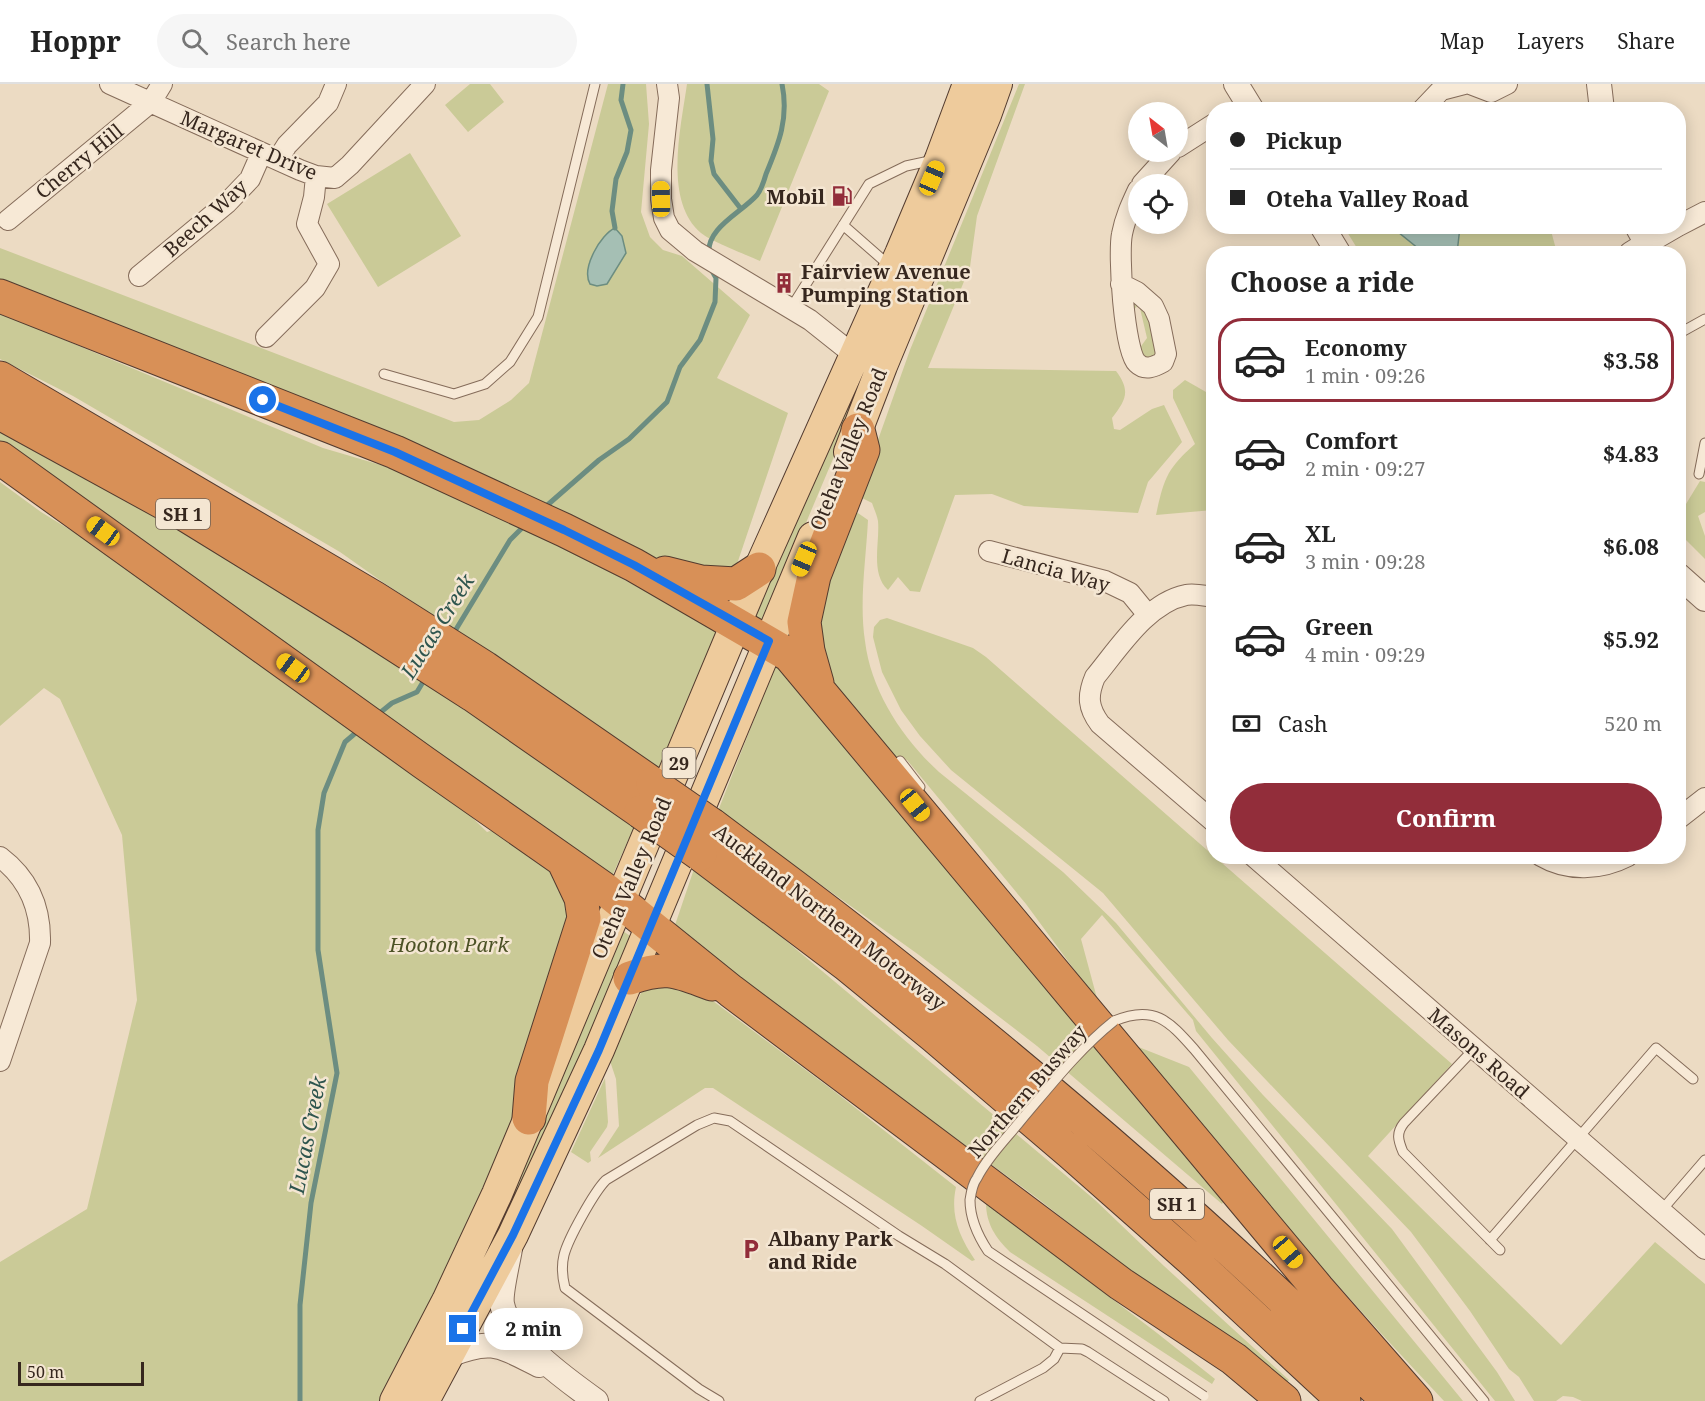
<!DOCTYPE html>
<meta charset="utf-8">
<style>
:root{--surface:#fff;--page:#f6f6f6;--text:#222;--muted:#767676;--line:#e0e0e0;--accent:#922d3a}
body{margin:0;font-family:"Noto Serif",serif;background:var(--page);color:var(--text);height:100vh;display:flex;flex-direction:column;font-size:22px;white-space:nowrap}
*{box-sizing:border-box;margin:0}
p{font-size:20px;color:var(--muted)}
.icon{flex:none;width:33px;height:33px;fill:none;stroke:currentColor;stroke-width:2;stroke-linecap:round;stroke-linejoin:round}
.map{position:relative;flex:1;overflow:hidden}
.drawer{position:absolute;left:1206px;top:162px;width:480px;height:618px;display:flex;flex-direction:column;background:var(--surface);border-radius:24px;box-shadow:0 3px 15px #0003}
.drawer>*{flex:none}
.banner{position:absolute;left:1206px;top:18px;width:480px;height:132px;border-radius:24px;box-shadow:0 3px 15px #0003;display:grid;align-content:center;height:132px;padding:0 24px;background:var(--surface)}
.needle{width:39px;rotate:329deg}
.tools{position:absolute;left:1128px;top:18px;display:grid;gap:12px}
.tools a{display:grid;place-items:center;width:60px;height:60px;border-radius:50%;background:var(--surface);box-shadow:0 3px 15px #0003;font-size:30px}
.scale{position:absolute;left:18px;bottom:15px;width:126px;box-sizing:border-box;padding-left:6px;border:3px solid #36271e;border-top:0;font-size:16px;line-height:21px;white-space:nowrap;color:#36271e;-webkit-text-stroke:4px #f4e6d2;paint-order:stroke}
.end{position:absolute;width:27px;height:27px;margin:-14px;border:8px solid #1a73e8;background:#fff;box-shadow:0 0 0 3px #fff}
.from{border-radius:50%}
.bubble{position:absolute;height:42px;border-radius:21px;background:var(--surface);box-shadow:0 3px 15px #0003;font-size:20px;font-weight:700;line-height:42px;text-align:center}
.car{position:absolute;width:18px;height:36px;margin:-18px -9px;border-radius:8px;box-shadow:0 0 4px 2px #0007;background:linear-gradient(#f5c518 24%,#345 0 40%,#f5c518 0 76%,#345 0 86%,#f5c518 0)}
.banner b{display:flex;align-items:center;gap:21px;height:57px;font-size:22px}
.banner b+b{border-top:2px solid var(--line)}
.banner i{width:15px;height:15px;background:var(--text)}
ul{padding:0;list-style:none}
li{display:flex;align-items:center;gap:18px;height:84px;margin:0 12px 9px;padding:0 12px;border:3px solid transparent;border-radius:24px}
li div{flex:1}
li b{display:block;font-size:22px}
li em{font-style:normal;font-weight:700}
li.active{border-color:var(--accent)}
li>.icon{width:54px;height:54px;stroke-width:1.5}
h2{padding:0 24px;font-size:27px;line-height:72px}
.pay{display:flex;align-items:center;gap:15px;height:66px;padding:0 24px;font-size:22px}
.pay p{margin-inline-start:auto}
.primary-button{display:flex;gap:12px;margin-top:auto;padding:12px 24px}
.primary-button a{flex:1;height:69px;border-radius:36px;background:var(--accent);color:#fff;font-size:24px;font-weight:700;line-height:69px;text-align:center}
header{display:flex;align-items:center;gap:36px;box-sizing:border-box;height:84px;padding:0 30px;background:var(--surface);border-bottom:2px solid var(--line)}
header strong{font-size:28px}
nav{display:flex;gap:33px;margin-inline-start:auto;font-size:21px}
.search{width:420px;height:54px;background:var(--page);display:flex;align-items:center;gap:15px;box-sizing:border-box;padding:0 21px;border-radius:33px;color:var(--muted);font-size:22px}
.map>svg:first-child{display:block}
.green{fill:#caca97}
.water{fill:#a5bfb4;stroke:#6c8d81;stroke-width:1.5}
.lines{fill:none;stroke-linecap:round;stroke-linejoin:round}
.stream{stroke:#6c8d81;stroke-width:5}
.service-casing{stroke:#856c5a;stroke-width:11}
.minor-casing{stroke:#856c5a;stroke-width:22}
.tertiary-casing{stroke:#856c5a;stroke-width:26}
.primary-casing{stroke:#533b2f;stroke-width:32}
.motorway-casing{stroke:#533b2f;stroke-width:35}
.service{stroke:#f7e9d6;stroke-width:9}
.minor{stroke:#f7e9d6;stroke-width:20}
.tertiary{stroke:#f7e9d6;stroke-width:24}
.primary{stroke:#eecb9c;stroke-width:30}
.motorway{stroke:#d89057;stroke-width:33}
.service-bridge-casing{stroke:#856c5a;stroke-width:11;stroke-linecap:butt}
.motorway-bridge-casing{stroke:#533b2f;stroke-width:35;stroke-linecap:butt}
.service-bridge{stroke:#f7e9d6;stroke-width:9}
.motorway-bridge{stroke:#d89057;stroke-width:33}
.route{stroke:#1a73e8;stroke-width:8}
.labels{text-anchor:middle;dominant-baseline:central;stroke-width:5;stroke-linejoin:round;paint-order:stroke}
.shield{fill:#f4e6d2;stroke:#6f6054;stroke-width:1.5}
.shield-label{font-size:18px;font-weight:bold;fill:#36271e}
.street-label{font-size:20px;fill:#36271e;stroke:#f4e6d2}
.poi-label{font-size:20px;font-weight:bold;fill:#36271e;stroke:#f4e6d2;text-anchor:start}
.park-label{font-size:20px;font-style:italic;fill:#4c5225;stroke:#f4e6d2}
.water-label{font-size:21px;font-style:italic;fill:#2e554e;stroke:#f4e6d2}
</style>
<header>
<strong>Hoppr</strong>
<div class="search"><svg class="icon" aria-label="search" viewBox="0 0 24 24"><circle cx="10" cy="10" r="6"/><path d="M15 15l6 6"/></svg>Search here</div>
<nav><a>Map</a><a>Layers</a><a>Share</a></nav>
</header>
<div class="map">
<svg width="1705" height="1317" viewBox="0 0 1705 1317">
<rect width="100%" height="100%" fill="#ecdbc3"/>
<path class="green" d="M470 0H490L504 18 468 48 445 21Z
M608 0H646L649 40 641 128 650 153 663 166 682 172 750 231 717 294 788 329 735 486 656 477 0 205V164L454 338 479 336 511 316 529 299Z
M687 0H819L829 7 760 177C745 170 712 158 701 149 663 117 681 43 687 0Z
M1019 0H1025L977 132 970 183 928 284 1116 287C1131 307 1126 316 1112 334L1114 345 1120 346 1152 325 1164 321 1182 358 1148 398 1138 429 1024 422 992 410 955 411 920 508 910 507 898 493 888 506C870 489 880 459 878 437 877 431 874 425 872 419L858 412 910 266Z
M410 69 461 152 378 203 327 120Z
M1344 143H1550L1557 169H1360Z
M1129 213 1149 225 1157 271 1148 274 1142 270 1139 265 1147 254 1139 220 1131 229Z
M0 229 323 364 408 389 558 460 721 548 660 686 491 569 381 497 340 468 73 312 0 275Z
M861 283 865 289 863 304 767 531 760 538 756 535V530Z
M1185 296 1213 312V426L1156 431C1164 394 1167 385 1195 360L1173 314V306Z
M0 348C47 373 95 396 140 422 310 521 473 630 635 741L609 799 0 363Z
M1700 397 1705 398V428L1698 432 1705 452V475L1679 449V424L1686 420Z
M0 398 41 428 137 487 445 707 487 748 496 745 537 779C554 778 567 804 575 816L498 1088 383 1317H0V1178L87 1125 137 916 122 751 60 615 44 604 0 642Z
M855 427 868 436C866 476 859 518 865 557 871 607 902 654 939 688L1063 788 1116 839 1212 954 1263 1011 1392 1145 1497 1288 1515 1317H1495L1196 947 1193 936 1102 831 1081 855 1098 918 1026 820 907 676 889 673 830 598 817 529Z
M887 534 973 564 986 573 1452 980 1368 1072 1561 1261 1655 1158 1705 1200V1317H1582L1573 1313 1563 1312 1556 1317H1534L1519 1293 1509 1285 1470 1227 1411 1148 1228 956 1103 809 951 686 920 652 901 626 882 588 873 553 874 543 880 536Z
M775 582 786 585 1226 1113 1222 1120 1037 962 919 871 718 727Z
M694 785 772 845 1095 1116 1164 1182 1289 1296 1281 1306 1037 1114 673 847Z
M623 847 633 854 615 910 416 1317Z
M657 900 705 911 834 1007 956 1103C950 1131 959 1152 975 1176L972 1177 922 1142 713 1004H705L598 1074 619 1042 616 995 610 977 641 909Z
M1136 962 1189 983 1463 1317H1444C1336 1203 1234 1084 1136 962Z
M605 994 608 1038 607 1043 590 1068 591 1077 588 1079 571 1068Z
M986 1119 1157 1249 1215 1295 1212 1300 1010 1168C996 1154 986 1140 986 1119Z"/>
<path class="water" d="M1395 143H1460L1457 169H1424L1398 148Z
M615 144 622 152 626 169 607 200 597 202 590 200C581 184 601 150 615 144Z"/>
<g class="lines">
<path class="stream" d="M707 0 713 55 711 77 714 90 741 125
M615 144 612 127 616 95 627 68 631 46 621 16 623 0
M709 170C706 144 741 129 757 111 761 106 764 97 766 90 779 59 789 34 782 0
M544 424 599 376 629 355 667 318 680 283 700 256 715 218 716 194 710 183
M452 552 510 456 526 440
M376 632 392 619 417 608 426 593
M300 1317V1221L311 1119 337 989 318 866V746L324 709 345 658 359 646"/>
<g class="service-casing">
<path id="service" d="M843 141 891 183
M791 224 869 100 906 82 934 76
M1678 250 1705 235
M384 290 454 310 485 300 510 278 538 233 595 0
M1699 390 1705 359
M900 677 920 703
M1114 937C1154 920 1169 937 1194 965L1484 1317
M1474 965 1404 1039C1396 1049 1398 1056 1403 1068L1500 1166
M1661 1127 1705 1076
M1490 1156 1656 964 1693 995
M719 1317 699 1305 565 1204C562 1192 561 1183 564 1171 568 1155 594 1108 606 1096L697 1041 714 1034 730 1037 899 1152 945 1180 1060 1264 1082 1265 1088 1268 1164 1317
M980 1317 1043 1284 1054 1275 1060 1264"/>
</g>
<g class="minor-casing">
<path id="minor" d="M110 0 300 86 316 92 335 94 350 81 425 0
M667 0 669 14 661 86V115L664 134 670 146 695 167 810 236 854 271 866 275
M1470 0 1491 8 1507 0
M1422 26 1441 6 1464 0
M1178 63 1214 40
M278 75 287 61 328 19 336 0
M1142 100 1171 68
M8 136 151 18 162 0
M1678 142 1705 128
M1647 160 1678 142
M139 192 227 119 250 95 261 70
M1121 200 1137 208 1153 222 1159 235 1166 270 1163 278C1154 283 1145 287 1137 279 1124 267 1118 169 1122 150 1125 134 1131 121 1138 106
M266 253 315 204 329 180 307 140 314 113 316 92
M989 467 1105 497 1130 509 1148 531
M1214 513C1205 512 1194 509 1186 511 1147 519 1119 564 1095 593 1087 612 1088 624 1100 640L1214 738
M1678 735 1705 714
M1253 772 1705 1165
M1541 772C1568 788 1601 786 1628 772
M0 773C29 795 41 824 40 859L0 977"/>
</g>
<g class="tertiary-casing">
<path id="tertiary" d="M1236 0 1252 26
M1599 0 1602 26
M1322 142 1339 170
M1631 170 1647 160 1637 142
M1678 491 1705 515
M510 1165C508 1178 500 1209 502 1220 508 1254 568 1297 596 1317
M449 1271C492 1254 499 1261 539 1281"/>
</g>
<g class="primary-casing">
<path id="primary" d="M849 368 882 282 986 31 997 0
M395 1317 447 1217 497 1110 759 485 900 170 940 75 968 0
M424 1317 513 1151 599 966 813 453"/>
</g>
<g class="motorway-casing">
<path id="motorway" d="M0 212 395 368 564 446 634 481 789 571 1318 1205 1416 1317
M0 294 373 513 485 584 653 700
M0 329 186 431 361 539 473 611 641 728
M0 374 423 678 607 807 731 907 1121 1200 1234 1275 1284 1317
M665 489 701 498 736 500 759 485
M817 599 808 567 804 538 814 492 863 366 858 346
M712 741C761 778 812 815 860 853 1044 998 1223 1152 1388 1317
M700 770 846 880 934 952 1071 1069 1191 1175 1344 1317
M630 894C668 881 676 887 712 900
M529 1034 532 997 584 834 581 814 564 778"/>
</g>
<use href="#service" class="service"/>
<use href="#minor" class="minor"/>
<use href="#tertiary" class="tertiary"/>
<use href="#primary" class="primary"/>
<use href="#motorway" class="motorway"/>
<g class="service-bridge-casing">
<path id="service-bridge" d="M1114 937C1079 965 1051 1001 1022 1035 1007 1054 988 1072 977 1094 973 1099 971 1109 970 1116 970 1135 978 1152 988 1167L1204 1312"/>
</g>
<g class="motorway-bridge-casing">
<path id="motorway-bridge" d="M653 700 712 741
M641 728 700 770"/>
</g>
<use href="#service-bridge" class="service-bridge"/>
<use href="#motorway-bridge" class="motorway-bridge"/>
</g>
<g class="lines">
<path class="route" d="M263 316 395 368 564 446 634 481 769 557 599 966 513 1151 463 1245"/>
</g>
<defs>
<g id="fuel-bare" transform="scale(1.62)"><path d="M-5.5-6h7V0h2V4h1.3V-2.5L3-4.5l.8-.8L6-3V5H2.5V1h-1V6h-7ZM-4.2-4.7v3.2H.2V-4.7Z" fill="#922d3a" stroke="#f4e6d2" stroke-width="2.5" paint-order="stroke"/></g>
<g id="building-bare" transform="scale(1.62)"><path d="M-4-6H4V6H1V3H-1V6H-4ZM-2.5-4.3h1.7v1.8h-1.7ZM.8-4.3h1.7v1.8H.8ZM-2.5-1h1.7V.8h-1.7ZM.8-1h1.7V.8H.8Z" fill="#922d3a" stroke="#f4e6d2" stroke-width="2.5" paint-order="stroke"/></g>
<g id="parking-bare" transform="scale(1.62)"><path d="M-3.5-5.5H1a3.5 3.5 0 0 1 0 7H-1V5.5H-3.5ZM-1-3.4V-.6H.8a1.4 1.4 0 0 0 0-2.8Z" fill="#922d3a" stroke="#f4e6d2" stroke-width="2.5" paint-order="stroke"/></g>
</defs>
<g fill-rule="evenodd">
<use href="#fuel-bare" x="842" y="112"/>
<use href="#building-bare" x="784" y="199"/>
<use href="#parking-bare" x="751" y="1165"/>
</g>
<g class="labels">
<g class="shield">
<rect x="156" y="415" width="54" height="30" rx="4.5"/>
<rect x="662.5" y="664" width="33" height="30" rx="4.5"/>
<rect x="1150" y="1105" width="54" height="30" rx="4.5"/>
</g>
<g class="shield-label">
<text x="183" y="430">SH 1</text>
<text x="679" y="679">29</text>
<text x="1177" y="1120">SH 1</text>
</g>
<g class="street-label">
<text transform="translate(249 61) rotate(23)">Margaret Drive</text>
<text transform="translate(79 77) rotate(-39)">Cherry Hill</text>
<text transform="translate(205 134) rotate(-42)">Beech Way</text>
<text transform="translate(848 365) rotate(-68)">Oteha Valley Road</text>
<text transform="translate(1056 486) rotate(16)">Lancia Way</text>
<text transform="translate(631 794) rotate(-67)">Oteha Valley Road</text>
<text transform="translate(830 833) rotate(38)">Auckland Northern Motorway</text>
<text transform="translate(1479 969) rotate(41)">Masons Road</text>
<text transform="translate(1027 1007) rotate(-49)">Northern Busway</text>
</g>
<g class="poi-label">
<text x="825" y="112" text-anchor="end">Mobil</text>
<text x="801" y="187">Fairview Avenue<tspan x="801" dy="23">Pumping Station</tspan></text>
<text x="768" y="1154">Albany Park<tspan x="768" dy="23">and Ride</tspan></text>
</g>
<g class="park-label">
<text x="449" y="860">Hooton Park</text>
</g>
<g class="water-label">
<text transform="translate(437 542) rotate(-58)">Lucas Creek</text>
<text transform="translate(307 1051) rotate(-79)">Lucas Creek</text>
</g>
</g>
</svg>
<div class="tools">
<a><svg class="needle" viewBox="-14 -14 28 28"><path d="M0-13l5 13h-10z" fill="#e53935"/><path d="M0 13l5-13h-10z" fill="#767676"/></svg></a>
<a><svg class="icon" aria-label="locate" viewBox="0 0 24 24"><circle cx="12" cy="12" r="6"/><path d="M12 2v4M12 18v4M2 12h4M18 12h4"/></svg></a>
</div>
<div class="scale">50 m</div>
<i class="end from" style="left:263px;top:316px"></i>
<i class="end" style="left:463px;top:1245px"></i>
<div class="bubble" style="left:484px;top:1224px;width:99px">2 min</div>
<i class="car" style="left:932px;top:94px;rotate:23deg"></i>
<i class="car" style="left:661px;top:115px;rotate:359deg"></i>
<i class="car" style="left:103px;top:447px;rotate:306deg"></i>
<i class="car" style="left:804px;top:475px;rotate:203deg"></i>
<i class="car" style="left:293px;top:584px;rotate:306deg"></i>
<i class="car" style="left:915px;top:721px;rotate:141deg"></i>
<i class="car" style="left:1288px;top:1168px;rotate:140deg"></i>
<div class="banner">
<b><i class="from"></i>Pickup</b>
<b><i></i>Oteha Valley Road</b>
</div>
<section class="drawer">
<h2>Choose a ride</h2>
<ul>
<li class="active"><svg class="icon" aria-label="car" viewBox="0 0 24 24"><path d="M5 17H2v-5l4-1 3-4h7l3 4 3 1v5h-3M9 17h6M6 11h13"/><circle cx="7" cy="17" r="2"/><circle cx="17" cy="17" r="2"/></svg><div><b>Economy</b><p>1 min · 09:26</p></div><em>$3.58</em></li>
<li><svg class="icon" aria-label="car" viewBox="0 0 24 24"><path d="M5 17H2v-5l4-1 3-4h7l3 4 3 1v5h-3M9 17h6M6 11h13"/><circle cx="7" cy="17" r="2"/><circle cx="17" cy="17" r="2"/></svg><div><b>Comfort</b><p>2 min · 09:27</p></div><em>$4.83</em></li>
<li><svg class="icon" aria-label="car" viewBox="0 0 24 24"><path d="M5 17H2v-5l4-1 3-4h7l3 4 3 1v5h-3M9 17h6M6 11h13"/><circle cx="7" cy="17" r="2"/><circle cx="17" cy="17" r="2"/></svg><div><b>XL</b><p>3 min · 09:28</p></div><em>$6.08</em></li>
<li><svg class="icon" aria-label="car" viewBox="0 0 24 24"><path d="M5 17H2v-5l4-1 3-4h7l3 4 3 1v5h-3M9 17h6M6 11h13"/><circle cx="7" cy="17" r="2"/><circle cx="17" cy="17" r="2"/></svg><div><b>Green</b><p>4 min · 09:29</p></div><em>$5.92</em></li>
</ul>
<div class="pay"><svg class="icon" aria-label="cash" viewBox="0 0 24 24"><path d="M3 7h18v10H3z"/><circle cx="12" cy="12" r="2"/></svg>Cash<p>520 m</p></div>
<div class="primary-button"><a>Confirm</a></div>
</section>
</div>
